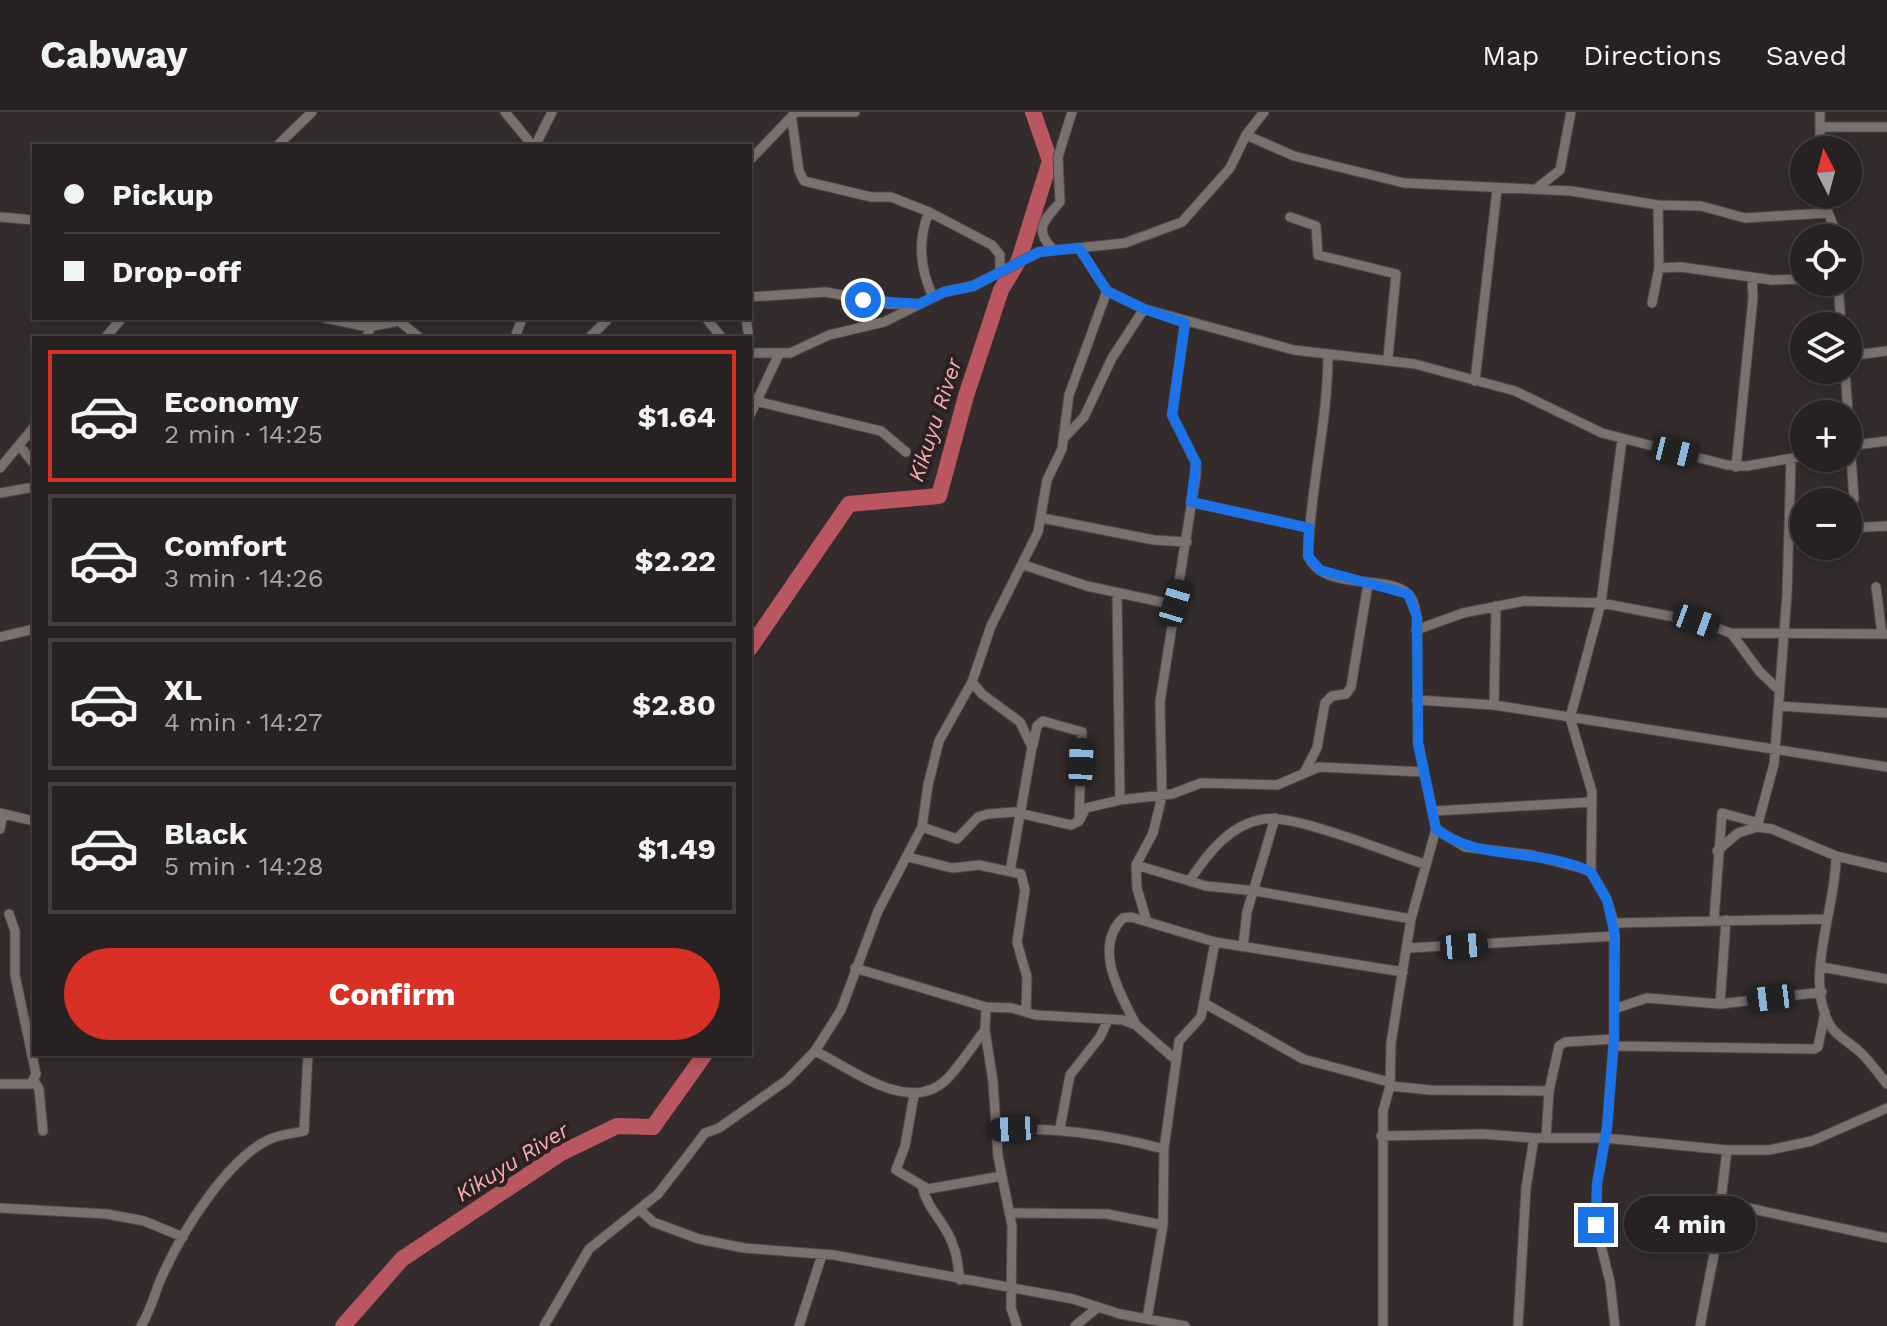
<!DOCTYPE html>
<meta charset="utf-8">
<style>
:root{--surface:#272121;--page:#2f292a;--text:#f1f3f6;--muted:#a4a3a5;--line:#433e3f;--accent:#d93025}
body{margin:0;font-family:"Work Sans",sans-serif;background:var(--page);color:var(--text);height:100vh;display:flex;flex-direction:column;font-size:30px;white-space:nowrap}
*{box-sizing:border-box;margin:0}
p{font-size:26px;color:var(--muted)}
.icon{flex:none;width:44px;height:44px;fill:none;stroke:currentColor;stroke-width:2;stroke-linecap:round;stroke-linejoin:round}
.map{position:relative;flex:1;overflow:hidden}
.drawer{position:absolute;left:32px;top:224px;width:720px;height:720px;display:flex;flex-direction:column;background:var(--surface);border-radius:0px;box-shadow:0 4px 12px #0003,0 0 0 2px var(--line)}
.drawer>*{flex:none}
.top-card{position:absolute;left:32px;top:32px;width:720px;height:176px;border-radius:0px;box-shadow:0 4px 12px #0003,0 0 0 2px var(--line);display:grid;align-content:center;height:176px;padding:0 32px;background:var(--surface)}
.needle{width:52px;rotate:354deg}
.tools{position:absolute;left:1790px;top:24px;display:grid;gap:16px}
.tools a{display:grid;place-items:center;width:72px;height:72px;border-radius:50%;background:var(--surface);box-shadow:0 4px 12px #0003,0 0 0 2px var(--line);font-size:40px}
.end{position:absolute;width:36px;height:36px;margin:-18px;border:10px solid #1a73e8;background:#fff;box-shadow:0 0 0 4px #fff}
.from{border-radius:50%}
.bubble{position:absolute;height:56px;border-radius:28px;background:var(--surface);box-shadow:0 4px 12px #0003,0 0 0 2px var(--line);font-size:26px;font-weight:700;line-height:56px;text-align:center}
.car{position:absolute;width:24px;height:48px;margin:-24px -12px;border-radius:10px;box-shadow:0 0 6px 2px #0007;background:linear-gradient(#222 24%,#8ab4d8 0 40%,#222 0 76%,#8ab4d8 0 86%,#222 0)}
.top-card b{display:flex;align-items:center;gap:28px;height:76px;font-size:30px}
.top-card b+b{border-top:2px solid var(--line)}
.top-card i{width:20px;height:20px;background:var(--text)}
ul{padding:14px 0 0;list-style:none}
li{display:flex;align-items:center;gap:24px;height:132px;margin:0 16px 12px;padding:0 16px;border:4px solid var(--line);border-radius:0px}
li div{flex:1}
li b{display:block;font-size:30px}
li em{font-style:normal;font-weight:700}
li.current{border-color:var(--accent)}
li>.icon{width:72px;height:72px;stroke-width:1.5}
.action{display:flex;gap:16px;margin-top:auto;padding:16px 32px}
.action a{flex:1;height:92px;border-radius:48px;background:var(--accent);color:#fff;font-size:32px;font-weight:700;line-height:92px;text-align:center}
header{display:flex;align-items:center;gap:48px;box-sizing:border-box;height:112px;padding:0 40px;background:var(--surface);border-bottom:2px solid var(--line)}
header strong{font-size:38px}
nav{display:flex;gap:44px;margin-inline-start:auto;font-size:28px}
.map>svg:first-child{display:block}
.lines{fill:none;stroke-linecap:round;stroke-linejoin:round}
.river{stroke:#ba565f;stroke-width:16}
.street-casing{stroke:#504848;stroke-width:11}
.street{stroke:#7a7070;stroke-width:9}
.route{stroke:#1a73e8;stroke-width:10}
.labels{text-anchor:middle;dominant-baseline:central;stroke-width:8;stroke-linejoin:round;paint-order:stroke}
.water-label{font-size:22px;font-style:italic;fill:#fbaaae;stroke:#2a2222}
</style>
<header>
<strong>Cabway</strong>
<nav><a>Map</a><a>Directions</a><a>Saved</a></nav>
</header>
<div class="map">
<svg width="1887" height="1214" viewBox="0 0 1887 1214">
<rect width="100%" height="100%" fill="#342c2c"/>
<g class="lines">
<path class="river" d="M750 536 849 392 939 384 966 284 1001 178 1019 148 1050 49 1033 0
M343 1214 402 1147 561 1041 617 1014 653 1015 705 942"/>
<g class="street-casing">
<path id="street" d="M505 0 533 34
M796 0H855
M1820 0V38
M792 8 799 59 804 69 871 85H891L929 100 992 133 1000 143V158
M1820 15H1887
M1246 23 1294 44 1404 71 1571 79 1658 93 1701 94 1745 106 1827 101
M277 34 312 0
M535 34 552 0
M750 48 796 0
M1537 76 1560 58 1571 0
M1821 82 1838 126
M929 100C917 129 920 157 933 185
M0 105 34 108
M1290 105 1316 114 1318 143 1396 162 1388 246
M1079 136 1107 179 1144 197 1294 238 1415 252 1515 279 1602 321 1727 353 1747 354 1804 344
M1053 137C1032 117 1046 107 1060 90L1058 45 1072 0
M1659 156 1681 155 1772 168 1804 167
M1838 170 1841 214
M750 185 826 180 889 192H917
M1652 191 1659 156 1658 93
M325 206 368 215 399 209 420 226
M706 206 722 226
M746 206 749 226
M105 226 122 206
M366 226 375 206
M515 226 522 206
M589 226 609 206
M750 241H790L829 223 884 210 944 180 973 174 1039 140 1125 131 1182 110 1230 56 1246 23 1264 0
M1328 242C1328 310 1310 376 1308 444 1324 480 1385 462 1407 481 1414 487 1415 497 1417 505L1418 631 1436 717 1411 807 1391 931 1390 974 1383 999V1214
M1848 244 1887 239
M1845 258 1854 387 1848 397
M1475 269 1497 78
M759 290 881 319 906 340
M750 303 779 242
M1064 326 1084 305 1112 246 1144 197
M19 333 34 352
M1848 334 1887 329
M1736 355 1753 186 1752 165
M0 356 34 315
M0 381 34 375
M1191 390 1309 416
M1042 406 1154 428 1187 430
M1848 416 1887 414
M1024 453 1087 474 1175 493
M1876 475 1882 522
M1117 482 1120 688
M1416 518 1463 501 1524 489 1601 491 1696 509 1731 521 1760 560 1779 578
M1731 521 1887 522
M0 525 34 517
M972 570 982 582 1020 610 1032 635 1010 759
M1417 588 1494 593 1887 655
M1494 593 1496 494
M1779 594 1887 601
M1033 633 1037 614 1043 609 1082 620 1079 706
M1305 659 1317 636 1325 591 1332 584 1346 582 1351 575 1368 472
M1434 699 1592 690
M0 701 34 709
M922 715 957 727 978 705 988 702 1014 700 1071 713 1079 709 1086 696 1120 688 1172 682 1201 671 1277 673 1319 655 1424 660
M1757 715 1774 652 1787 482 1791 347
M0 717 3 702
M1436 717 1465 735 1531 743 1581 756 1591 760 1607 788 1614 811V927L1607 1015 1597 1072 1596 1113 1610 1170 1615 1214
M1717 739 1738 721 1757 715 1772 717 1836 744 1887 756
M1836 744C1837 794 1802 868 1831 915 1838 925 1850 931 1859 939 1870 949 1878 961 1887 972
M908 745 952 756 979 753 1021 762 1025 778 1017 830 1027 865 1026 900
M1136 753 1206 774 1256 779 1411 807
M1591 760 1592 680 1570 606 1601 491 1622 327
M1190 768C1208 741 1230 712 1264 707 1294 702 1390 741 1424 752
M1146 807 1137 776 1136 753 1153 721 1162 684 1160 590 1196 363V351L1172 303 1185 211
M1714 808 1722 701 1759 711
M1614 811 1825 807
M1243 835 1247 800 1275 706
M1409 836 1615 824
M1822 855 1887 867
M855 856 986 895 1012 896 1036 903 1123 908 1136 913 1176 948
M1204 891 1303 947 1389 970
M1720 892 1726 808
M986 895 985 918 993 970 998 1044 1012 1114 1011 1196 1017 1214
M1614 897 1647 886 1720 892 1822 880
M1136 913C1121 883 1092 836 1123 806L1131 805 1215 830 1403 860
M1614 934 1814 937 1818 935 1825 900
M815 939C852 957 909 1003 946 968 960 954 972 934 985 918
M34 969 39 977 43 1019
M0 972H31L36 962 15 863V819L9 802
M1390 974 1430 978 1549 979
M914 983 905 1034 896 1058 928 1077 1002 1064
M1060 1016 1070 963 1100 925 1108 908
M995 1018C1055 1015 1106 1022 1164 1037
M1381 1024 1483 1022 1534 1026H1605L1727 1038H1769L1812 1029 1887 996
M1546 1026 1549 979 1559 934 1565 930 1614 927
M922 1074C928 1100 947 1111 954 1136 958 1146 958 1158 960 1168
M1720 1090 1887 1126
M0 1096 107 1102 144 1109 183 1125
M639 1097 653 1110 699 1127 744 1136 834 1143 1073 1187 1120 1202 1185 1214
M1010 1101 1107 1102 1163 1113
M1147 1207 1163 1113 1164 1037 1179 929 1201 905 1215 830
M141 1214C153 1195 155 1177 165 1158 184 1117 227 1048 268 1028 279 1022 292 1022 304 1019L308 942
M544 1214 589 1137 658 1082 705 1021 719 1016 787 968 815 939 841 898 878 799 922 715 928 673 939 629 972 570 991 514 1038 420 1047 368 1062 337 1069 283 1107 179
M799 1214 822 1143
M1075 1214 1098 1195
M1518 1214 1526 1076 1534 1026
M1700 1214 1715 1137 1727 1038"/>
</g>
<use href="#street" class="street"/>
</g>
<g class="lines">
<path class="route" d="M863 188 919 192 944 180 973 174 1039 140 1079 136 1107 179 1144 197 1185 211 1172 303 1196 351 1191 390 1309 416 1308 444 1320 458 1408 482 1417 505 1418 631 1436 717C1481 751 1541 735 1591 760L1607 788 1615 824 1614 927 1607 1015 1597 1072 1596 1113"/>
</g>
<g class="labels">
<g class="water-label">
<text transform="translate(935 308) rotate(-72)">Kikuyu River</text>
<text transform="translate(512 1050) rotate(-32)">Kikuyu River</text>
</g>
</g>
</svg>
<div class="tools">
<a><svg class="needle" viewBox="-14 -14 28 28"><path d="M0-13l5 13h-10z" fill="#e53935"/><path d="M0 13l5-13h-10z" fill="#a4a3a5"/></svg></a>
<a><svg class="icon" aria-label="locate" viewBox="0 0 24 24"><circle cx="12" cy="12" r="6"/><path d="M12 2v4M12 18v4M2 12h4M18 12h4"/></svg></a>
<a><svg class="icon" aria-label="layers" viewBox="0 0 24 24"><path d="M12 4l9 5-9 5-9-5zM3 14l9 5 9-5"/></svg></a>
<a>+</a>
<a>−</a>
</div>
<i class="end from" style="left:863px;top:188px"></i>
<i class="end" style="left:1596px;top:1113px"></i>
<div class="bubble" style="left:1624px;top:1084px;width:132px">4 min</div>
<i class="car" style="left:1675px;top:340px;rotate:104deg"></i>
<i class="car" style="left:1175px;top:491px;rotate:17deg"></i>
<i class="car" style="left:1696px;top:509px;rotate:110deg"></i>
<i class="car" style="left:1081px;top:650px;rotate:2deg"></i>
<i class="car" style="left:1464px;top:834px;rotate:85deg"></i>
<i class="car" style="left:1771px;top:886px;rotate:263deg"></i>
<i class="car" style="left:1013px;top:1017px;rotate:267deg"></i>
<div class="top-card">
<b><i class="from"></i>Pickup</b>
<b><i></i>Drop-off</b>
</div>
<section class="drawer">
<ul>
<li class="current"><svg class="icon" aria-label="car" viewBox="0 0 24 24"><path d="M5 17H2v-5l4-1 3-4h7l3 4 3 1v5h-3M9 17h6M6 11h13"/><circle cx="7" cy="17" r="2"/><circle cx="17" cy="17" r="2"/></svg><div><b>Economy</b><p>2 min · 14:25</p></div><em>$1.64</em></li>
<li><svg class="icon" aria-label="car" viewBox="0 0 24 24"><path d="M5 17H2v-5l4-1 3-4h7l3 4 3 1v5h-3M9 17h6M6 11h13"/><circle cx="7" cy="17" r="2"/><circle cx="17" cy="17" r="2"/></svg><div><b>Comfort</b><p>3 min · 14:26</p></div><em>$2.22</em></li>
<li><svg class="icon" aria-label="car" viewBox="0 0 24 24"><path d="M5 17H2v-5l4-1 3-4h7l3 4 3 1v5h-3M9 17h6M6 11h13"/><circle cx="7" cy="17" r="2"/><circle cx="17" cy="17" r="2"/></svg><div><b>XL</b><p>4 min · 14:27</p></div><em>$2.80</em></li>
<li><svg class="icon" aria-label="car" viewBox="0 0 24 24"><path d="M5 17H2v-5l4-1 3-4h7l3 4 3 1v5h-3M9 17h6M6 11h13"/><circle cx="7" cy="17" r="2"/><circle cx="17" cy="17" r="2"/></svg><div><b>Black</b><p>5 min · 14:28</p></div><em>$1.49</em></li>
</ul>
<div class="action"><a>Confirm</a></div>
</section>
</div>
